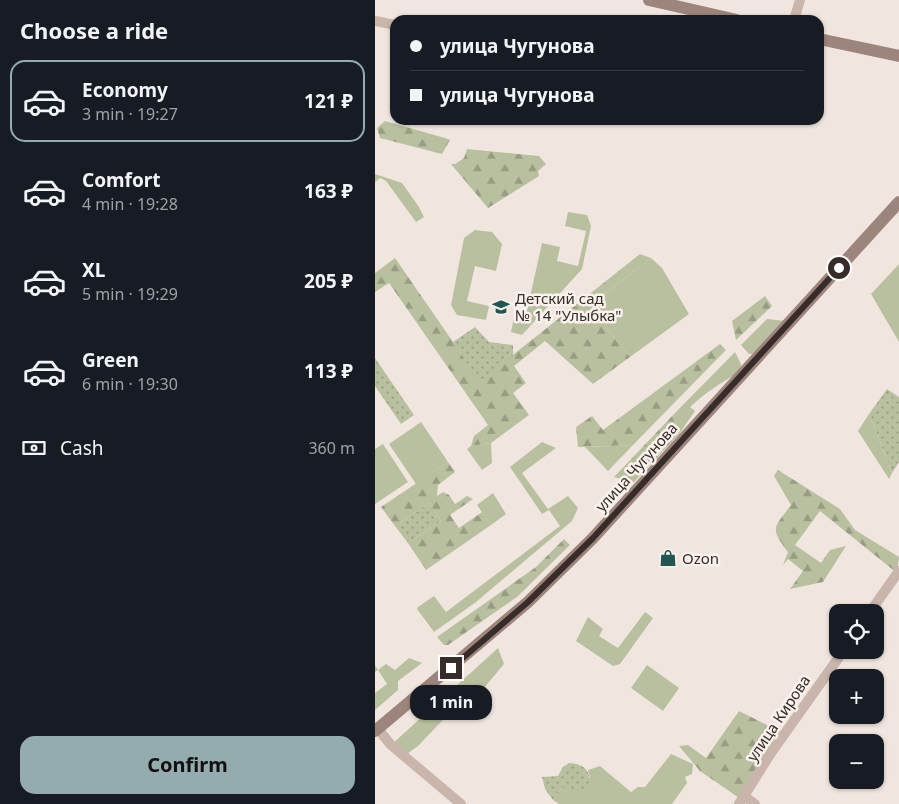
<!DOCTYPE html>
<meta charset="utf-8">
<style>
:root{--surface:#171b24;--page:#242831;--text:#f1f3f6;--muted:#9ea1a6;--line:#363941;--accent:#94acad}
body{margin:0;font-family:"Noto Sans",sans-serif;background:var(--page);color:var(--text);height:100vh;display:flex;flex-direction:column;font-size:19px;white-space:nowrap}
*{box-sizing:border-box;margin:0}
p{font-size:16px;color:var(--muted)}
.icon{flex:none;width:28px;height:28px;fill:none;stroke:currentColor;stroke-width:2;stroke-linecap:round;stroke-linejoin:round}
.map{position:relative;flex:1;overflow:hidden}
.panel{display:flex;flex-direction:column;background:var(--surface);width:375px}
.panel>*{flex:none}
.hud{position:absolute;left:15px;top:15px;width:434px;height:110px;border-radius:15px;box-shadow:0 1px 4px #0004;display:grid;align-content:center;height:110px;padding:0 20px;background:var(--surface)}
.buttons{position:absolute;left:454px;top:604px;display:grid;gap:10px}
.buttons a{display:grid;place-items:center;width:55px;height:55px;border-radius:10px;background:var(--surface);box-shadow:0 1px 4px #0004;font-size:25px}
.end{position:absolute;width:22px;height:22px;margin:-11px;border:6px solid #372c2a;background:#fff;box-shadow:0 0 0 2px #fff}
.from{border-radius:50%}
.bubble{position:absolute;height:35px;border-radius:15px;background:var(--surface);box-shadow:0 1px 4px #0004;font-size:16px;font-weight:700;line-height:35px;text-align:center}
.hud b{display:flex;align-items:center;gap:18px;height:48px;font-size:19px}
.hud b+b{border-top:1px solid var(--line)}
.hud i{width:12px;height:12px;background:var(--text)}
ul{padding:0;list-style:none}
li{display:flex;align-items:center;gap:15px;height:82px;margin:0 10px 8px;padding:0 10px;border:2px solid transparent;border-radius:15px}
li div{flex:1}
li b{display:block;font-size:19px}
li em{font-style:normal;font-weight:700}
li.on{border-color:var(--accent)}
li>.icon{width:45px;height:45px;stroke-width:1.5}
h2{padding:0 20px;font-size:22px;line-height:60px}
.pay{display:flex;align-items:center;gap:12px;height:55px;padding:0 20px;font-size:19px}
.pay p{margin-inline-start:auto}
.cta{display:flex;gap:10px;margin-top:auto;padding:10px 20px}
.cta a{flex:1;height:58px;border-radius:15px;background:var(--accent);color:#111;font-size:20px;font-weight:700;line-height:58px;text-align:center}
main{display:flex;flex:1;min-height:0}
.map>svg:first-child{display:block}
.green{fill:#b9c09f}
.forest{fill:url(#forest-firs)}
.park{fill:url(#park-dots)}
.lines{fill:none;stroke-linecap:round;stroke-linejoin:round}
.street{stroke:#c9b5ab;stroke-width:10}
.secondary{stroke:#9d847c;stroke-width:12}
.route{stroke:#372c2a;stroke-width:6}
.labels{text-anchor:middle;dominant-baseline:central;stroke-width:5;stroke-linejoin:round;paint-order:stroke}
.poi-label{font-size:15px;fill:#372c2a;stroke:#f9f1eb;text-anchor:start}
.street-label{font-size:15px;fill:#372c2a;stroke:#f9f1eb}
</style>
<main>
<section class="panel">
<h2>Choose a ride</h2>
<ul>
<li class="on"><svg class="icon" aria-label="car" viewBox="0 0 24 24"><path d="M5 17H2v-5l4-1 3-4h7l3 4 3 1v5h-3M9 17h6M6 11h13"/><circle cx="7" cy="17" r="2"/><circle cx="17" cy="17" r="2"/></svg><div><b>Economy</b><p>3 min · 19:27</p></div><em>121 ₽</em></li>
<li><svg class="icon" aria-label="car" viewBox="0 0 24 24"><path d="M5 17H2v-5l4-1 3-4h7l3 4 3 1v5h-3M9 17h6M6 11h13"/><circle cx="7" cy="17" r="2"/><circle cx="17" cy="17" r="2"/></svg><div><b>Comfort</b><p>4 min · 19:28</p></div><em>163 ₽</em></li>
<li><svg class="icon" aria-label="car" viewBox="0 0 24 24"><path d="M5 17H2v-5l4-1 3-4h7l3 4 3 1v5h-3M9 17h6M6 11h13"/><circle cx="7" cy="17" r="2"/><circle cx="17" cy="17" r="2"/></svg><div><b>XL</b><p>5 min · 19:29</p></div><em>205 ₽</em></li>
<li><svg class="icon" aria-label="car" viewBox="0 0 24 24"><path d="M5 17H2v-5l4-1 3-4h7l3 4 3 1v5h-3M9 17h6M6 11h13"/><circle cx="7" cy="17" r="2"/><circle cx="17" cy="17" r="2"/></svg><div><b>Green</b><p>6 min · 19:30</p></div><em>113 ₽</em></li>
</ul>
<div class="pay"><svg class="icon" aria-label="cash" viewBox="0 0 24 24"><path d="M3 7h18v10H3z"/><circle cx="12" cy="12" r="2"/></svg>Cash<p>360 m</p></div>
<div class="cta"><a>Confirm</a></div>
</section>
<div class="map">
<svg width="524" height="804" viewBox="0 0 524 804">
<defs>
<pattern id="forest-firs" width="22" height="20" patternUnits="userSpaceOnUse" patternTransform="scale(1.25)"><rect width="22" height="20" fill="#b9c09f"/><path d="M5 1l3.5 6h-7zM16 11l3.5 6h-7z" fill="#979c82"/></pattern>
<pattern id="park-dots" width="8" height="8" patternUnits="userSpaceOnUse" patternTransform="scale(1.25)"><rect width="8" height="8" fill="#b9c09f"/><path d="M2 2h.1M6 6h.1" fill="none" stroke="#979c82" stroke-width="1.8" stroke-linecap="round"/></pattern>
</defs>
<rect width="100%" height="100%" fill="#f1e6df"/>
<path class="green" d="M0 174 27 183 44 207 49 217 41 222 11 181 5 178 0 182Z
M193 212 212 215 216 226 207 269 147 335 136 332 140 313 151 315 167 243 185 247 182 261 203 266 211 231 190 226Z
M100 230 117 232 127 244 121 271 100 266 92 301 114 306 111 320 82 315 76 305 89 238Z
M276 258 287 268 314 314 255 357 214 306Z
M524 264V342L496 294Z
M392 319 411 321 380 354H374L366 345Z
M360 352 366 364 365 372C348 381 329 394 315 407L320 411 304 434 299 414Z
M494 414 517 473 514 479 483 431Z
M46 422 73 462 41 484 14 444Z
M167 442 181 448 147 473 173 509 193 496 203 508 197 521 101 602 59 632 42 609 43 607 59 596 71 612 185 526 174 510 167 514 135 467Z
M116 443 117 463 107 470 92 449 96 446Z
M8 444 33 482 0 504V449Z
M258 445 233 471 210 447Z
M118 493 131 514 116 525 102 505Z
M270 612 278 618 245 664 238 666 201 641 213 617 228 629 224 636 243 648Z
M123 648 129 664 94 706 83 704 43 746 29 756 16 745Z
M34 658 47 663 23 681V690L0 710V693L12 684 3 670 0 672V665L3 670 11 664 20 670Z
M272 665 304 688 288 711 256 688Z
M296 754 318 764 317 774 310 777 312 783 297 804H184L178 800 187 787 215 778 213 770 225 766 256 792 263 787H270Z"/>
<path class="forest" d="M10 121 70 138 75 140 67 154 5 138 2 128Z
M92 149 164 156 171 164 163 171 164 176 113 208 76 164H80L89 158Z
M265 254 276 258 214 306 255 357 218 384 170 341 139 366 151 383 138 393 154 415 116 443 96 446 99 436 113 425 14 283 0 292V273L20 258 105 381Z
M390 296 397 306 361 340 357 321Z
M345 344 351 350 258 445 203 447 201 427 217 416 228 430Z
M299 414 304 434 259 482 239 477Z
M73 462 80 472 63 485 62 496 68 492 74 495 80 504 92 496 98 499 75 515 84 528 107 512 116 525 51 570 33 543 66 521 54 503 20 526 6 507Z
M403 470 465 509 480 530 524 557 522 573 445 511 420 545 446 563 455 550 471 546 448 582 415 589 428 571 413 559 408 565 413 552C394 527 399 528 416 505L399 476Z
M189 539 195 545 142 597 73 645H69L62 637 161 567Z
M364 711 410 734 367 800 325 771 304 746 313 745 331 758Z"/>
<path class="park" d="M100 327 114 342 138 345V356L105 382 78 342Z
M0 358 39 415 26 424 0 386Z
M512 389 524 397V462L517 473 494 414Z
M54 503 66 521 33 543 20 526Z
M194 763C228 764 215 804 187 787L178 800 170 789 167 777 183 776 188 767Z"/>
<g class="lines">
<path class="street" d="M419 20 425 0
M0 21 20 25
M495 612 524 571
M3 729 16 745 86 804
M369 796 380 804
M364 804 396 753 469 650"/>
<path class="secondary" d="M274 0 362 20
M444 39 524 56
M0 731 153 602 218 538 524 202"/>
</g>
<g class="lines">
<path class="route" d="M76 668 153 602 218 538 464 268"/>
</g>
<defs>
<g id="school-bare" transform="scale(1.35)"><path d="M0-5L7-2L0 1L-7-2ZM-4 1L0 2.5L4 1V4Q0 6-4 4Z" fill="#225654" stroke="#f9f1eb" stroke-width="2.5" paint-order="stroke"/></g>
<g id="shop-bare" transform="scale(1.35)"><path d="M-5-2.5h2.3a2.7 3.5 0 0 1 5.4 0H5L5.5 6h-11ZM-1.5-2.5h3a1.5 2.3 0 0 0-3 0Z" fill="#225654" stroke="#f9f1eb" stroke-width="2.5" paint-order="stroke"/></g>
</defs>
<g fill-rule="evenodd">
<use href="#school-bare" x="126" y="307"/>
<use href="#shop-bare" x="293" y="558"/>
</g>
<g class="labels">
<g class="poi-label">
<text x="140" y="298">Детский сад<tspan x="140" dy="17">№ 14 "Улыбка"</tspan></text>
<text x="307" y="558">Ozon</text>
</g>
<g class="street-label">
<text transform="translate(261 467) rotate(-48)">улица Чугунова</text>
<text transform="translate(403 718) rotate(-56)">улица Кирова</text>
</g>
</g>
</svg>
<div class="buttons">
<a><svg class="icon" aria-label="locate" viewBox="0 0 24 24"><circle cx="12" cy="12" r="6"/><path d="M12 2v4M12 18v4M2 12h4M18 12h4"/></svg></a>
<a>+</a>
<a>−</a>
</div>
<i class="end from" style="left:464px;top:268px"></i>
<i class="end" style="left:76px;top:668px"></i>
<div class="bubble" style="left:35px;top:685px;width:82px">1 min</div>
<div class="hud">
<b><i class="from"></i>улица Чугунова</b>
<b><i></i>улица Чугунова</b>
</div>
</div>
</main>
